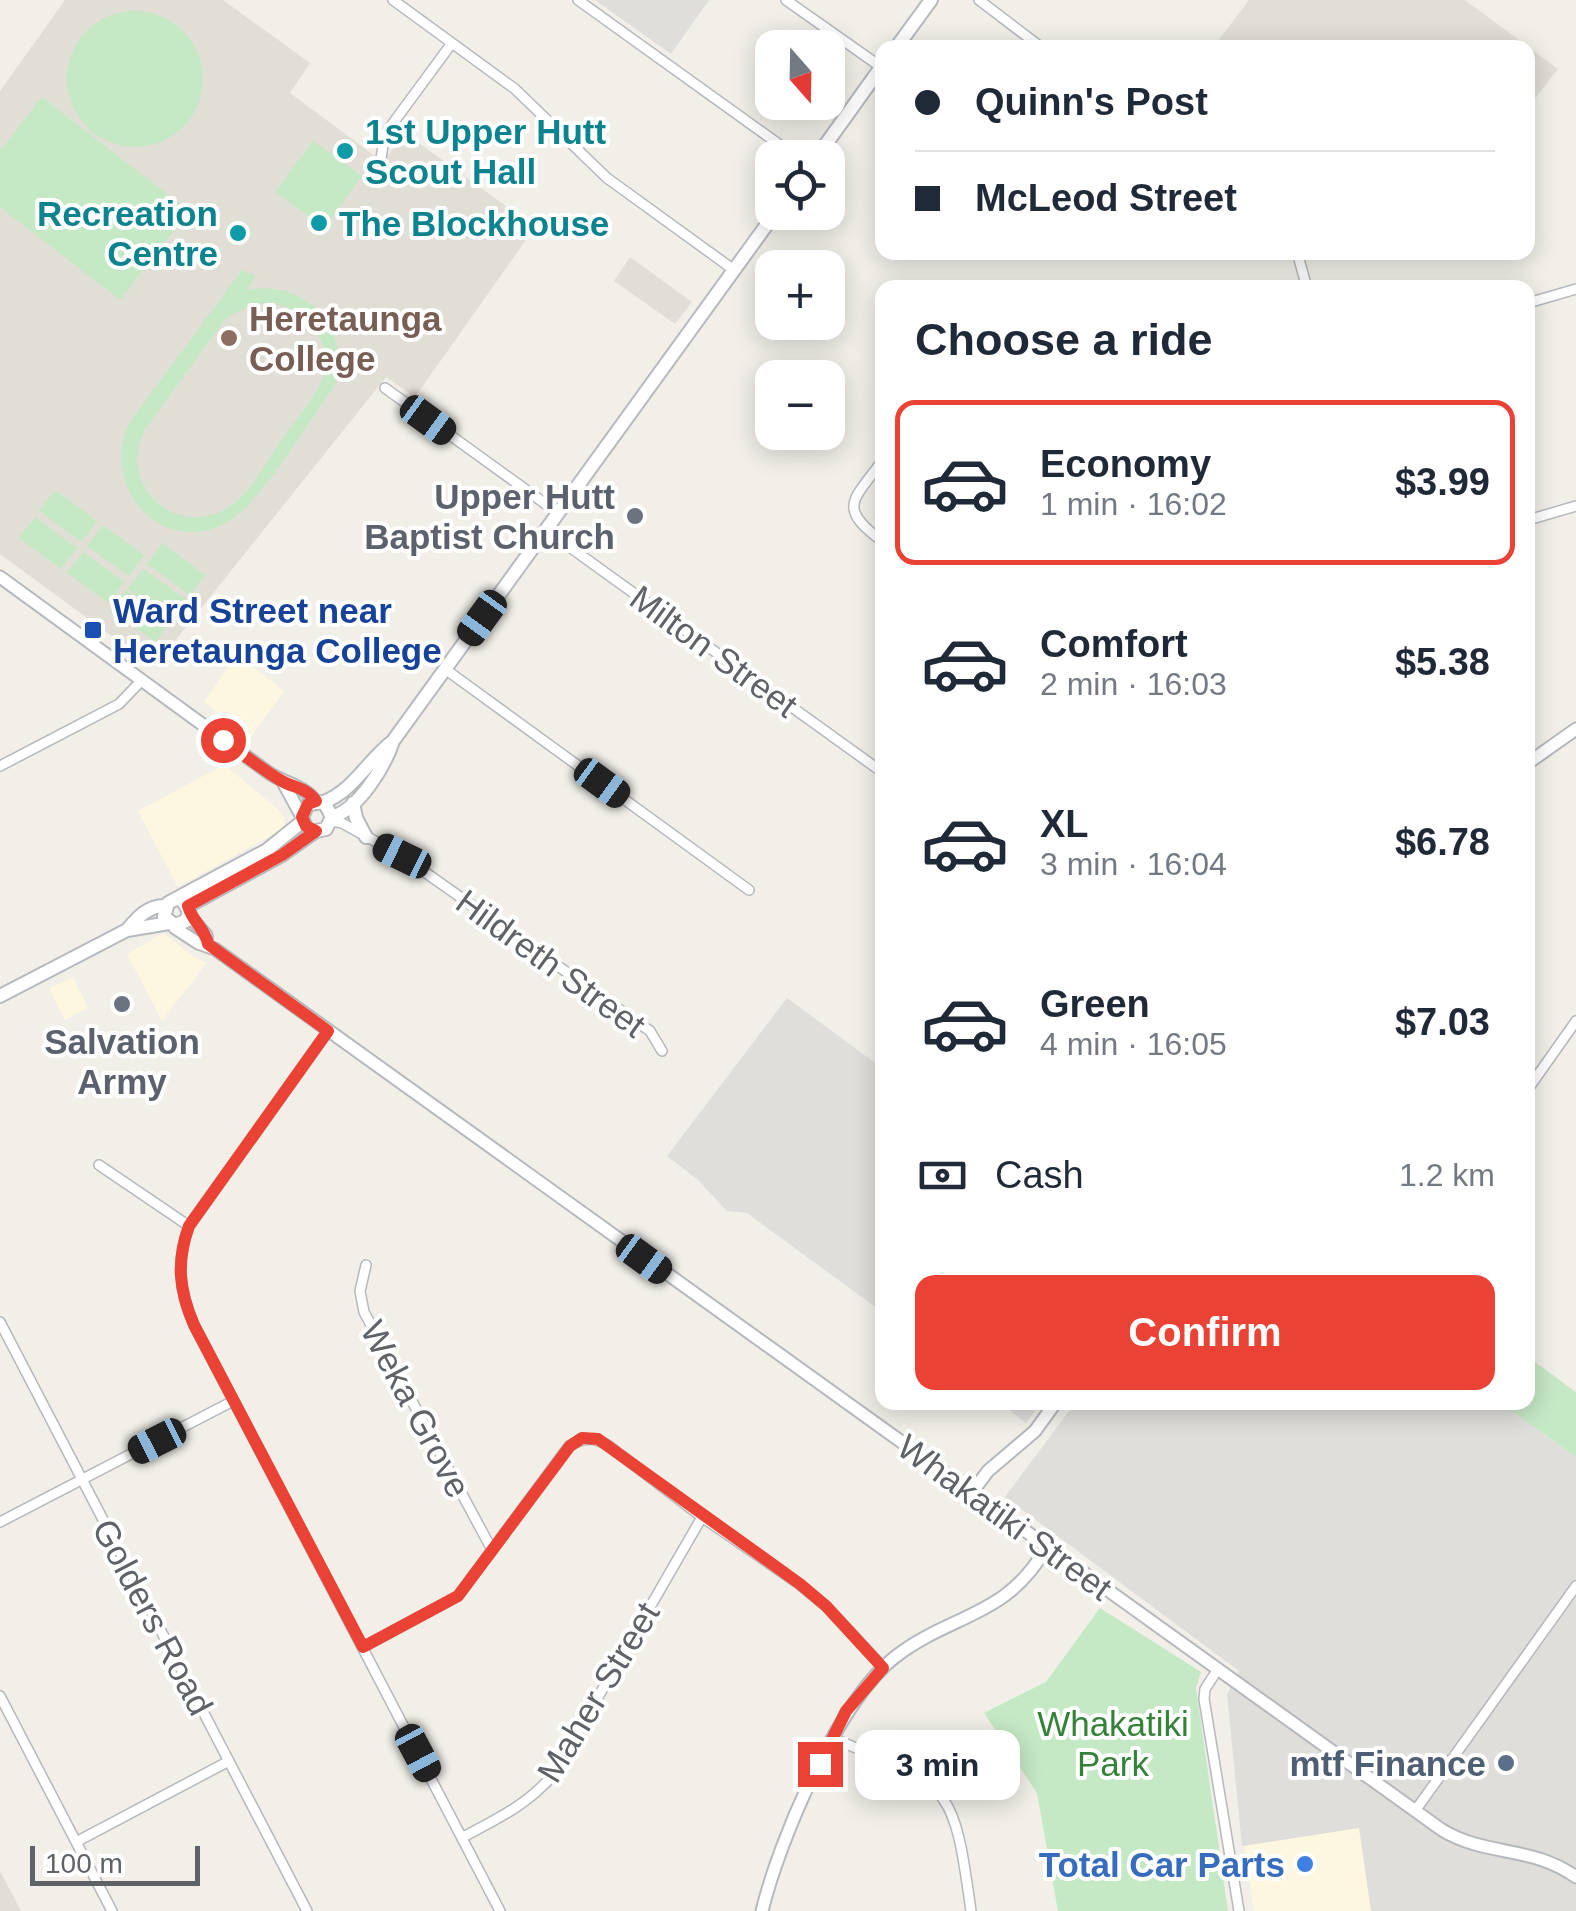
<!DOCTYPE html>
<meta charset="utf-8">
<style>
:root{--surface:#fff;--page:#f6f6f7;--text:#1f2937;--muted:#747a83;--line:#e0e1e3;--accent:#ea4335}
body{margin:0;font-family:Helvetica,sans-serif;background:var(--page);color:var(--text);height:100vh;display:flex;flex-direction:column;font-size:38px;white-space:nowrap}
*{box-sizing:border-box;margin:0}
p{font-size:32px;color:var(--muted)}
.icon{flex:none;width:55px;height:55px;fill:none;stroke:currentColor;stroke-width:2;stroke-linecap:round;stroke-linejoin:round}
.map{position:relative;flex:1;overflow:hidden}
.side{position:absolute;left:875px;top:280px;width:660px;height:1130px;display:flex;flex-direction:column;background:var(--surface);border-radius:20px;box-shadow:0 5px 25px #0003}
.side>*{flex:none}
.top-card{position:absolute;left:875px;top:40px;width:660px;height:220px;border-radius:20px;box-shadow:0 5px 25px #0003;display:grid;align-content:center;height:220px;padding:0 40px;background:var(--surface)}
.needle{width:65px;rotate:160deg}
.controls{position:absolute;left:755px;top:30px;display:grid;gap:20px}
.controls a{display:grid;place-items:center;width:90px;height:90px;border-radius:20px;background:var(--surface);box-shadow:0 5px 25px #0003;font-size:50px}
.scale{position:absolute;left:30px;bottom:25px;width:170px;box-sizing:border-box;padding-left:10px;border:5px solid #5f6368;border-top:0;font-size:28px;line-height:35px;white-space:nowrap;color:#5f6368;-webkit-text-stroke:8px #fff;paint-order:stroke}
.end{position:absolute;width:45px;height:45px;margin:-22px;border:12px solid #ea4335;background:#fff;box-shadow:0 0 0 5px #fff}
.from{border-radius:50%}
.bubble{position:absolute;height:70px;border-radius:20px;background:var(--surface);box-shadow:0 5px 25px #0003;font-size:32px;font-weight:700;line-height:70px;text-align:center}
.car{position:absolute;width:30px;height:60px;margin:-30px -15px;border-radius:12px;box-shadow:0 0 8px 2px #0007;background:linear-gradient(#222 24%,#8ab4d8 0 40%,#222 0 76%,#8ab4d8 0 86%,#222 0)}
.top-card b{display:flex;align-items:center;gap:35px;height:95px;font-size:38px}
.top-card b+b{border-top:2px solid var(--line)}
.top-card i{width:25px;height:25px;background:var(--text)}
ul{padding:0;list-style:none}
li{display:flex;align-items:center;gap:30px;height:165px;margin:0 20px 15px;padding:0 20px;border:5px solid transparent;border-radius:20px}
li div{flex:1}
li b{display:block;font-size:38px}
li em{font-style:normal;font-weight:700}
li.on{border-color:var(--accent)}
li>.icon{width:90px;height:90px;stroke-width:1.5}
h2{padding:0 40px;font-size:45px;line-height:120px}
.pay{display:flex;align-items:center;gap:25px;height:110px;padding:0 40px;font-size:38px}
.pay p{margin-inline-start:auto}
.cta{display:flex;gap:20px;margin-top:auto;padding:20px 40px}
.cta a{flex:1;height:115px;border-radius:20px;background:var(--accent);color:#fff;font-size:40px;font-weight:700;line-height:115px;text-align:center}
.map>svg:first-child{display:block}
.commercial{fill:#fef7e0}
.industrial{fill:#e0deda}
.education{fill:#e1ded6}
.green{fill:#c5e8c5;fill-rule:evenodd}
.lines{fill:none;stroke-linecap:round;stroke-linejoin:round}
.minor-casing{stroke:#b5b8bc;stroke-width:12}
.tertiary-casing{stroke:#b5b8bc;stroke-width:15}
.secondary-casing{stroke:#b6babf;stroke-width:16}
.minor{stroke:#fff;stroke-width:9}
.tertiary{stroke:#fff;stroke-width:11}
.secondary{stroke:#fff;stroke-width:12}
.route{stroke:#ea4335;stroke-width:12}
.culture-dot{fill:#0f9aa8;stroke:#fff;stroke-width:4}
.education-dot{fill:#8d6e63;stroke:#fff;stroke-width:4}
.worship-dot{fill:#6b7280;stroke:#fff;stroke-width:4}
.transit-dot{fill:#1a4fb4;stroke:#fff;stroke-width:4}
.service-dot{fill:#5c6f8a;stroke:#fff;stroke-width:4}
.shop-dot{fill:#3f7fe0;stroke:#fff;stroke-width:4}
.labels{text-anchor:middle;dominant-baseline:central;stroke-width:8;stroke-linejoin:round;paint-order:stroke}
.culture-label{font-size:35px;font-weight:bold;fill:#0d838f;stroke:#fff;text-anchor:start}
.education-label{font-size:35px;font-weight:bold;fill:#785e54;stroke:#fff;text-anchor:start}
.worship-label{font-size:35px;font-weight:bold;fill:#5b616d;stroke:#fff;text-anchor:end}
.transit-label{font-size:35px;font-weight:bold;fill:#164399;stroke:#fff;text-anchor:start}
.street-label{font-size:35px;fill:#5f6368;stroke:#fff}
.park-label{font-size:35px;fill:#348238;stroke:#fff}
.service-label{font-size:35px;font-weight:bold;fill:#4e5e75;stroke:#fff;text-anchor:end}
.shop-label{font-size:35px;font-weight:bold;fill:#366cbe;stroke:#fff;text-anchor:end}
</style>
<div class="map">
<svg width="1576" height="1911" viewBox="0 0 1576 1911">
<rect width="100%" height="100%" fill="#f1efe8"/>
<path class="commercial" d="M237 655 284 691 251 737 204 702Z
M224 765 279 810 285 819 284 824 282 829 178 887 138 811Z
M163 933 197 959 207 962 162 1021 127 954Z
M73 977 88 1008 65 1020 49 989Z
M1359 1828 1371 1911H1254L1244 1846Z"/>
<path class="industrial" d="M595 0H709L671 54Z
M787 998 882 1068V1312L747 1213 727 1211 697 1179 667 1156Z
M1000 1403H1041L1026 1423Z
M1075 1403H1500L1576 1457V1911H1371L1359 1828 1242 1846 1227 1694 1239 1671 1005 1497Z"/>
<path class="education" d="M65 0H223L310 63 290 93 383 162 405 133 535 227 415 397 386 377 154 667 0 554V91Z
M1249 0H1465L1558 69 1528 107V48L1214 46Z
M630 257 692 302 675 324 614 281Z
M0 1871 21 1911H0Z"/>
<path class="green" d="M67 79a68 68 0 1 1 136 0a68 68 0 1 1-136 0Z
M42 97 189 211 120 300 0 207V151Z
M313 141 362 176 324 228 275 192Z
M242 270 255 276 247 290C305 278 352 327 335 385 313 416 260 502 232 519 166 562 98 490 129 423ZM273 303C308 311 339 348 320 384 310 404 293 423 280 442 258 474 237 521 191 517 175 516 161 508 151 496 135 477 134 453 144 431L226 318 253 304Z
M55 490 97 521 81 542 39 511Z
M35 517 77 548 61 569 19 538Z
M103 525 144 555 129 576 87 546Z
M162 543 205 575 190 595 147 564Z
M83 552 124 582 109 603 67 573Z
M143 569 187 600 173 621 128 589Z
M126 590 170 621 156 642 111 610Z
M1528 1357 1576 1392V1457L1500 1403 1528 1402Z
M1100 1608 1201 1672 1196 1688 1228 1911H1058L1037 1793 984 1713 1046 1682Z"/>
<g class="lines">
<g class="minor-casing">
<path id="minor" d="M393 0 515 89 607 178 734 270
M578 0 798 158
M786 0 881 67
M979 0 1042 48
M381 158 385 134 452 43
M1297 252 1307 288
M1528 303 1576 289
M385 388 558 513
M882 461C854 500 836 507 882 541
M1528 520 1576 506
M546 530 882 772
M445 669 749 890
M0 766 119 704 141 681
M332 821 342 823 402 856 650 1031 662 1051
M328 1031 189 1226C176 1262 179 1291 194 1325L500 1911
M1528 1089 1576 1021
M99 1165 189 1226
M366 1265 360 1291 364 1312 491 1548
M0 1322 307 1911
M0 1522 233 1401
M363 1647 458 1596 569 1446C585 1437 594 1437 609 1446L702 1517 799 1584 826 1606 883 1667
M1218 1669 1205 1689 1204 1699 1239 1911
M0 1696 112 1911
M832 1738C951 1788 953 1780 971 1911
M1415 1811 1576 1586
M463 1837C497 1819 527 1805 553 1775L702 1517
M76 1842 229 1761"/>
</g>
<g class="tertiary-casing">
<path id="tertiary" d="M0 577 269 773C284 783 305 786 315 801
M1528 763 1576 729
M284 784 302 817
M189 915 206 935 207 944
M175 925V928L198 943 215 949 1442 1830C1487 1857 1531 1845 1576 1877
M973 1491 988 1471 1035 1431 1056 1402
M762 1911C779 1841 838 1701 895 1657 952 1613 1006 1618 1046 1548"/>
</g>
<g class="secondary-casing">
<path id="secondary" d="M896 48 931 0
M816 158 882 66
M324 802C354 790 368 760 393 741L776 212
M353 803 356 818 366 837
M332 817C359 809 385 766 393 741
M305 825 302 817 308 804 324 802
M177 899 183 901 189 912 186 921 175 925 164 917 168 903 267 850 303 821
M188 906 282 855 316 831 326 829 332 817 324 802
M127 930C137 918 148 905 166 906
M0 996 127 930 169 923"/>
</g>
<use href="#minor" class="minor"/>
<use href="#tertiary" class="tertiary"/>
<use href="#secondary" class="secondary"/>
</g>
<g class="lines">
<path class="route" d="M223 740C242 753 260 768 280 780 293 788 306 787 316 801L308 804 302 817 306 826 316 831 282 855 188 906C192 921 206 930 208 944L328 1031 189 1226C176 1262 179 1290 194 1325L363 1647 458 1596 570 1446 582 1438 598 1439 800 1584 826 1606 883 1668 846 1711 820 1764"/>
</g>
<g class="culture-dot">
<circle cx="345" cy="151" r="10"/>
<circle cx="319" cy="223" r="10"/>
<circle cx="238" cy="233" r="10"/>
</g>
<circle class="education-dot" cx="229" cy="338" r="10"/>
<g class="worship-dot">
<circle cx="635" cy="516" r="10"/>
<circle cx="122" cy="1004" r="10"/>
</g>
<rect class="transit-dot" x="83" y="620" width="20" height="20" rx="5"/>
<circle class="service-dot" cx="1506" cy="1763" r="10"/>
<circle class="shop-dot" cx="1305" cy="1864" r="10"/>
<g class="labels">
<g class="culture-label">
<text x="365" y="131">1st Upper Hutt<tspan x="365" dy="40">Scout Hall</tspan></text>
<text x="218" y="213" text-anchor="end">Recreation<tspan x="218" dy="40">Centre</tspan></text>
<text x="339" y="223">The Blockhouse</text>
</g>
<g class="education-label">
<text x="249" y="318">Heretaunga<tspan x="249" dy="40">College</tspan></text>
</g>
<g class="worship-label">
<text x="615" y="496">Upper Hutt<tspan x="615" dy="40">Baptist Church</tspan></text>
<text x="122" y="1041" text-anchor="middle">Salvation<tspan x="122" dy="40">Army</tspan></text>
</g>
<g class="transit-label">
<text x="113" y="610">Ward Street near<tspan x="113" dy="40">Heretaunga College</tspan></text>
</g>
<g class="street-label">
<text transform="translate(714 651) rotate(36)">Milton Street</text>
<text transform="translate(551 963) rotate(36)">Hildreth Street</text>
<text transform="translate(416 1409) rotate(62)">Weka Grove</text>
<text transform="translate(1005 1517) rotate(36)">Whakatiki Street</text>
<text transform="translate(153 1617) rotate(62)">Golders Road</text>
<text transform="translate(598 1692) rotate(-59)">Maher Street</text>
</g>
<g class="park-label">
<text x="1113" y="1723">Whakatiki<tspan x="1113" dy="40">Park</tspan></text>
</g>
<g class="service-label">
<text x="1486" y="1763">mtf Finance</text>
</g>
<g class="shop-label">
<text x="1285" y="1864">Total Car Parts</text>
</g>
</g>
</svg>
<div class="controls">
<a><svg class="needle" viewBox="-14 -14 28 28"><path d="M0-13l5 13h-10z" fill="#e53935"/><path d="M0 13l5-13h-10z" fill="#747a83"/></svg></a>
<a><svg class="icon" aria-label="locate" viewBox="0 0 24 24"><circle cx="12" cy="12" r="6"/><path d="M12 2v4M12 18v4M2 12h4M18 12h4"/></svg></a>
<a>+</a>
<a>−</a>
</div>
<div class="scale">100 m</div>
<i class="end from" style="left:223px;top:740px"></i>
<i class="end" style="left:820px;top:1764px"></i>
<div class="bubble" style="left:855px;top:1730px;width:165px">3 min</div>
<i class="car" style="left:428px;top:420px;rotate:126deg"></i>
<i class="car" style="left:482px;top:618px;rotate:216deg"></i>
<i class="car" style="left:602px;top:783px;rotate:126deg"></i>
<i class="car" style="left:402px;top:856px;rotate:296deg"></i>
<i class="car" style="left:644px;top:1259px;rotate:126deg"></i>
<i class="car" style="left:157px;top:1441px;rotate:243deg"></i>
<i class="car" style="left:418px;top:1753px;rotate:152deg"></i>
<div class="top-card">
<b><i class="from"></i>Quinn's Post</b>
<b><i></i>McLeod Street</b>
</div>
<section class="side">
<h2>Choose a ride</h2>
<ul>
<li class="on"><svg class="icon" aria-label="car" viewBox="0 0 24 24"><path d="M5 17H2v-5l4-1 3-4h7l3 4 3 1v5h-3M9 17h6M6 11h13"/><circle cx="7" cy="17" r="2"/><circle cx="17" cy="17" r="2"/></svg><div><b>Economy</b><p>1 min · 16:02</p></div><em>$3.99</em></li>
<li><svg class="icon" aria-label="car" viewBox="0 0 24 24"><path d="M5 17H2v-5l4-1 3-4h7l3 4 3 1v5h-3M9 17h6M6 11h13"/><circle cx="7" cy="17" r="2"/><circle cx="17" cy="17" r="2"/></svg><div><b>Comfort</b><p>2 min · 16:03</p></div><em>$5.38</em></li>
<li><svg class="icon" aria-label="car" viewBox="0 0 24 24"><path d="M5 17H2v-5l4-1 3-4h7l3 4 3 1v5h-3M9 17h6M6 11h13"/><circle cx="7" cy="17" r="2"/><circle cx="17" cy="17" r="2"/></svg><div><b>XL</b><p>3 min · 16:04</p></div><em>$6.78</em></li>
<li><svg class="icon" aria-label="car" viewBox="0 0 24 24"><path d="M5 17H2v-5l4-1 3-4h7l3 4 3 1v5h-3M9 17h6M6 11h13"/><circle cx="7" cy="17" r="2"/><circle cx="17" cy="17" r="2"/></svg><div><b>Green</b><p>4 min · 16:05</p></div><em>$7.03</em></li>
</ul>
<div class="pay"><svg class="icon" aria-label="cash" viewBox="0 0 24 24"><path d="M3 7h18v10H3z"/><circle cx="12" cy="12" r="2"/></svg>Cash<p>1.2 km</p></div>
<div class="cta"><a>Confirm</a></div>
</section>
</div>
